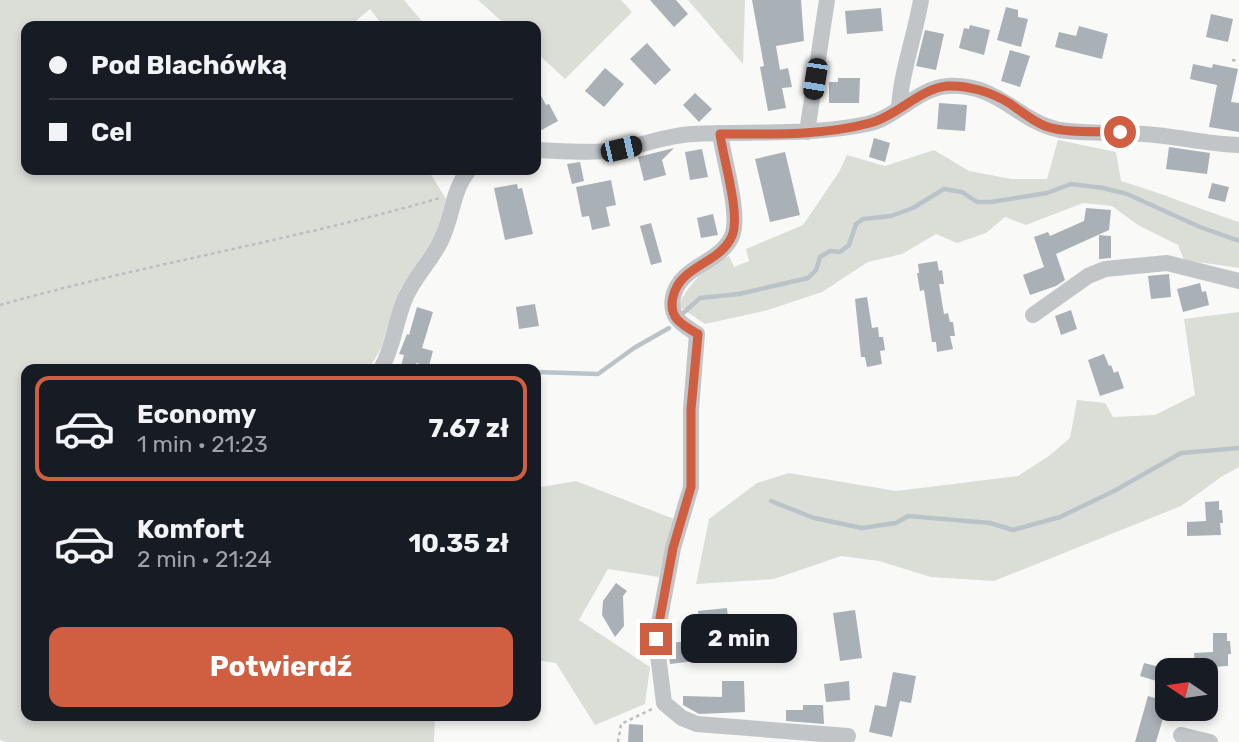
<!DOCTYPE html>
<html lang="pl">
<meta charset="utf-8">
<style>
:root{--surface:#171b24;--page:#20242c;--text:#f1f3f6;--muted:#9ea1a6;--line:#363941;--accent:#d05f41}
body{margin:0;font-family:Rubik,sans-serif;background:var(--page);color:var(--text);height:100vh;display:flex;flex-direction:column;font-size:26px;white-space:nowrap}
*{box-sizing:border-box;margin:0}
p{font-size:23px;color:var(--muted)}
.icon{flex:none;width:38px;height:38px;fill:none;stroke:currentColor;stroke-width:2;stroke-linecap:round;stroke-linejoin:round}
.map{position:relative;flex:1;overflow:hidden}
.details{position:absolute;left:21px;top:364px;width:520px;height:357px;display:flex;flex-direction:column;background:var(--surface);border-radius:14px;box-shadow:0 4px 10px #0003}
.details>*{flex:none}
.hud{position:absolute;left:21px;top:21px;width:520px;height:154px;border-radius:14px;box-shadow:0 4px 10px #0003;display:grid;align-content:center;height:154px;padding:0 28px;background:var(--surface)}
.needle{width:46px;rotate:283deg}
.tools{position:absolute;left:1155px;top:658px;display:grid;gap:14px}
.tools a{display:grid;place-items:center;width:63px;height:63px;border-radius:14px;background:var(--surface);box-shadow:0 4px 10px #0003;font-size:35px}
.end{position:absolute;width:32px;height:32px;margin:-16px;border:9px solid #d05f41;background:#fff;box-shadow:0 0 0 4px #fff}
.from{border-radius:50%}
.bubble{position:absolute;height:49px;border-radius:14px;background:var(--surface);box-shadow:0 4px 10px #0003;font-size:23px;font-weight:700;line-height:49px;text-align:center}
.car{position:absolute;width:21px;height:42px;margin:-21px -10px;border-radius:9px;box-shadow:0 0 5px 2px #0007;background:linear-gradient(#222 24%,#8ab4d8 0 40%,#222 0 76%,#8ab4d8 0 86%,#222 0)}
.hud b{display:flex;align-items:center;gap:24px;height:66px;font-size:26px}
.hud b+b{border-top:2px solid var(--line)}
.hud i{width:18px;height:18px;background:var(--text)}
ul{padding:12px 0 0;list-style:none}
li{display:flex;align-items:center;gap:21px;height:105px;margin:0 14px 10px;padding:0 14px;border:4px solid transparent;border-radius:14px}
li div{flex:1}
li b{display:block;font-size:26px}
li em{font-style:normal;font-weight:700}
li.current{border-color:var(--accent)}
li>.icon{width:63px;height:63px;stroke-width:1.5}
.cta{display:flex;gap:14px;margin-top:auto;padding:14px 28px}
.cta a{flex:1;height:80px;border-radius:14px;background:var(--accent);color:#fff;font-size:28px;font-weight:700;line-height:80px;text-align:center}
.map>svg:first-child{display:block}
.green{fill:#daded7}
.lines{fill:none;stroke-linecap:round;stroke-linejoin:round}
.stream{stroke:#bac4c8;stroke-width:4.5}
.building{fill:#a9b0b6}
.path{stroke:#bbbec0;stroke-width:2.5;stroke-dasharray:3.5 3.5;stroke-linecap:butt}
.minor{stroke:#c1c5c8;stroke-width:16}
.route{stroke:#d05f41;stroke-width:9}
</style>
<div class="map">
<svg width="1239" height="742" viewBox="0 0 1239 742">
<rect width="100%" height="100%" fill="#f9f9f8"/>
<path class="green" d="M0 0H404L426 26H383L370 9 350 26H26V170H428L446 199 436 235 400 289 381 348 369 369H26V716H435L434 742H6L0 740Z
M478 0H621L632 12 565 79 536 52V26H507Z
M688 0H745L743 64Z
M1058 140 1116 152 1121 181C1162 193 1199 209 1239 222V268L1184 260 1178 245 1138 225 1112 206 1083 203 1026 225 1005 217 986 233 957 243 936 234 902 254 868 262 822 292 768 310 705 324 678 306C689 283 706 266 729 256L734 267 749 261 746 249 803 225 839 172 847 155 885 166 934 150 969 171 1011 179H1047Z
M1239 312V467L1221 477 1181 506 994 581 931 577 879 561 841 556 774 579 696 584 709 519 757 483 789 473 896 491 1018 476 1049 456 1070 438 1077 400 1105 403 1113 417 1155 415 1195 395 1184 319Z
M576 481 674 519 659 577 608 569 579 620 650 667 645 704 595 725 556 663 536 660V488Z"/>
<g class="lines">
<path class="stream" d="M681 315 700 298 739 294 808 278 816 270 820 257 830 251 840 252 849 245 856 224 863 219 891 216 913 208 944 189 962 192 977 202H991L1047 193 1071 184 1103 188 1127 194 1200 227 1239 241
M536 372 598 374 634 348 669 328
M771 501 814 518 862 528 896 523 908 516 990 523 1013 530 1060 517 1114 491 1181 453 1239 448"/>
</g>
<path class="building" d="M650 0H676L688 14 674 27Z
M752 0H801L804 41 776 46 780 70 788 68 792 87 782 88 786 108 768 111 760 67 764 66Z
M1006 7 1018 10V17L1028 19 1021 47 997 40Z
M881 8 883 31 847 34 845 11Z
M1211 14 1233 19 1228 42 1206 37Z
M970 25 990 30 984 55 959 48 964 28 969 29Z
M1079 26 1108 34 1102 59 1055 47 1059 32 1076 36Z
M925 30 944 34 936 70 916 66Z
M647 43 671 70 655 85 630 59Z
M1010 50 1030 56 1020 87 1001 81Z
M1193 64 1212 68 1213 64 1238 69 1231 102 1239 103V132L1209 127 1217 85 1190 79Z
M605 68 624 84 604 107 585 91Z
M838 78H860L859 103H829V82H838Z
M536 86 546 105 549 104 558 121 536 133Z
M695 93 712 109 699 122 683 105Z
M939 103 967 105 965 131 937 129Z
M874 138 890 143 885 162 869 157Z
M1169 147 1210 153 1207 174 1166 169Z
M674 148 662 160 666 175 644 181 638 157Z
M702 149 708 177 690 180 685 152Z
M785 152 800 215 770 222 755 159Z
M580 162 584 181 572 184 567 164Z
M611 180 616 205 606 207 610 226 592 230 589 216 582 217 576 187Z
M1212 183 1229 187 1225 202 1208 198Z
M517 184 518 189 522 188 533 234 505 240 494 188Z
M1086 208 1111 210 1109 230 1056 254 1065 280 1056 286 1030 295 1023 275 1044 267 1034 237 1048 232 1050 236 1084 221Z
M713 214 718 235 701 238 697 218Z
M651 223 662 262 651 265 640 226Z
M1099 235 1111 236V258L1099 259Z
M937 261 939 271 942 270 944 284H939L944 314 948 313 950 322H953L955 336H950L953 349 937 352 936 342H932L924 290 920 291 917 273H919L918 264Z
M1169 274 1171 297 1151 299 1148 276Z
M1200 283 1202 292 1206 291 1209 305 1183 312 1177 289Z
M867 297 872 328 878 327 879 337H883L885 350 880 351 882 364 867 367 865 357H861L855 299Z
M535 304 539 326 519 329 516 307Z
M417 307 433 312 422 348 433 351 429 366 416 363 415 369H410L401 366 404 355 399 354 407 334 409 335Z
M1071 310 1077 329 1061 335 1055 316Z
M1104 354 1109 366 1111 365 1114 373 1118 371 1124 388 1100 396 1088 360Z
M1219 501V510H1222L1223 523H1220L1221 535 1187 536V522L1206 521 1205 502Z
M616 583 627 591 623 596 624 626 615 637 602 615 603 601Z
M727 608 729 628 700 631 698 611Z
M855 610 862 658 840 661 833 613Z
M1213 633H1227V641H1230L1231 654H1228V666L1195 668 1194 653 1213 652Z
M754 634 758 659 739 663 735 638Z
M693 641 695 661 670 664 667 643Z
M1144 663 1164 668 1160 682 1140 676Z
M893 672 916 676 911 703 900 701 892 737 869 732 875 705 886 707Z
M722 681H744L745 712 699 714 683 705V696L722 697Z
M849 681 850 700 826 702 824 684Z
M1148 696 1159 699 1158 702 1167 705 1156 742H1135Z
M803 705H823L824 724 786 721V710H803Z
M629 724 643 725V742H628Z"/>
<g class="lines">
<path class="path" d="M1232 60 1239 61
M0 305C145 264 295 240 440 198
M618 742 621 724 652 709"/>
<path class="minor" d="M899 108C901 72 915 36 921 0
M807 132 827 0
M720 133C723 158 741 215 732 236 720 264 680 265 673 297 669 318 682 324 697 334L691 409V487L673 548 656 639 664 703 682 718 697 724 848 736
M536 150C563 151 593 154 620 149 644 145 668 135 693 134 751 131 809 136 867 124 896 118 918 88 948 86 999 83 1018 122 1060 130 1084 134 1119 132 1144 134 1176 136 1207 144 1239 145
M1033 315 1088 276 1105 269 1167 263 1239 281
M381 369C393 348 395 324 404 301 413 277 434 259 443 236 453 213 453 189 469 170
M1181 735 1210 742"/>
</g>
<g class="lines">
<path class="route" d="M656 639 673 548 691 487V409L698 334C682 325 668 318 673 297 680 265 720 264 732 236 741 215 723 158 720 134 769 134 822 136 870 123 897 116 919 89 947 86 968 85 991 92 1009 103 1021 111 1032 121 1045 126 1068 134 1095 131 1120 132"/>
</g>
</svg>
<div class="tools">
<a><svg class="needle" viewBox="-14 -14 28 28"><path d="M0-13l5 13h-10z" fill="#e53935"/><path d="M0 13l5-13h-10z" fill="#9ea1a6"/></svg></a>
</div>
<i class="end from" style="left:1120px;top:132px"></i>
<i class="end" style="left:656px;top:639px"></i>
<div class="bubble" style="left:681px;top:614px;width:116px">2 min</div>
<i class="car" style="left:815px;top:79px;rotate:189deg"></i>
<i class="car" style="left:621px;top:149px;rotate:77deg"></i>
<div class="hud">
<b><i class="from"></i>Pod Blachówką</b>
<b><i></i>Cel</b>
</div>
<section class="details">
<ul>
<li class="current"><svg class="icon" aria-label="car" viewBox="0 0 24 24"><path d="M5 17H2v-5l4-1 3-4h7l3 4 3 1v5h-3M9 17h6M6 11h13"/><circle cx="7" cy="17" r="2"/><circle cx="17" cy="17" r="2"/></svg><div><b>Economy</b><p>1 min · 21:23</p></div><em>7.67 zł</em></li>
<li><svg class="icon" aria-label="car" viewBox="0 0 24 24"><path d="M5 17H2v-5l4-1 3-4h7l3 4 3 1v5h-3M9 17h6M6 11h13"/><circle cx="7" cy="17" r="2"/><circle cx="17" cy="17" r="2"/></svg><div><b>Komfort</b><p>2 min · 21:24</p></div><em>10.35 zł</em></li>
</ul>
<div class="cta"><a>Potwierdź</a></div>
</section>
</div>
